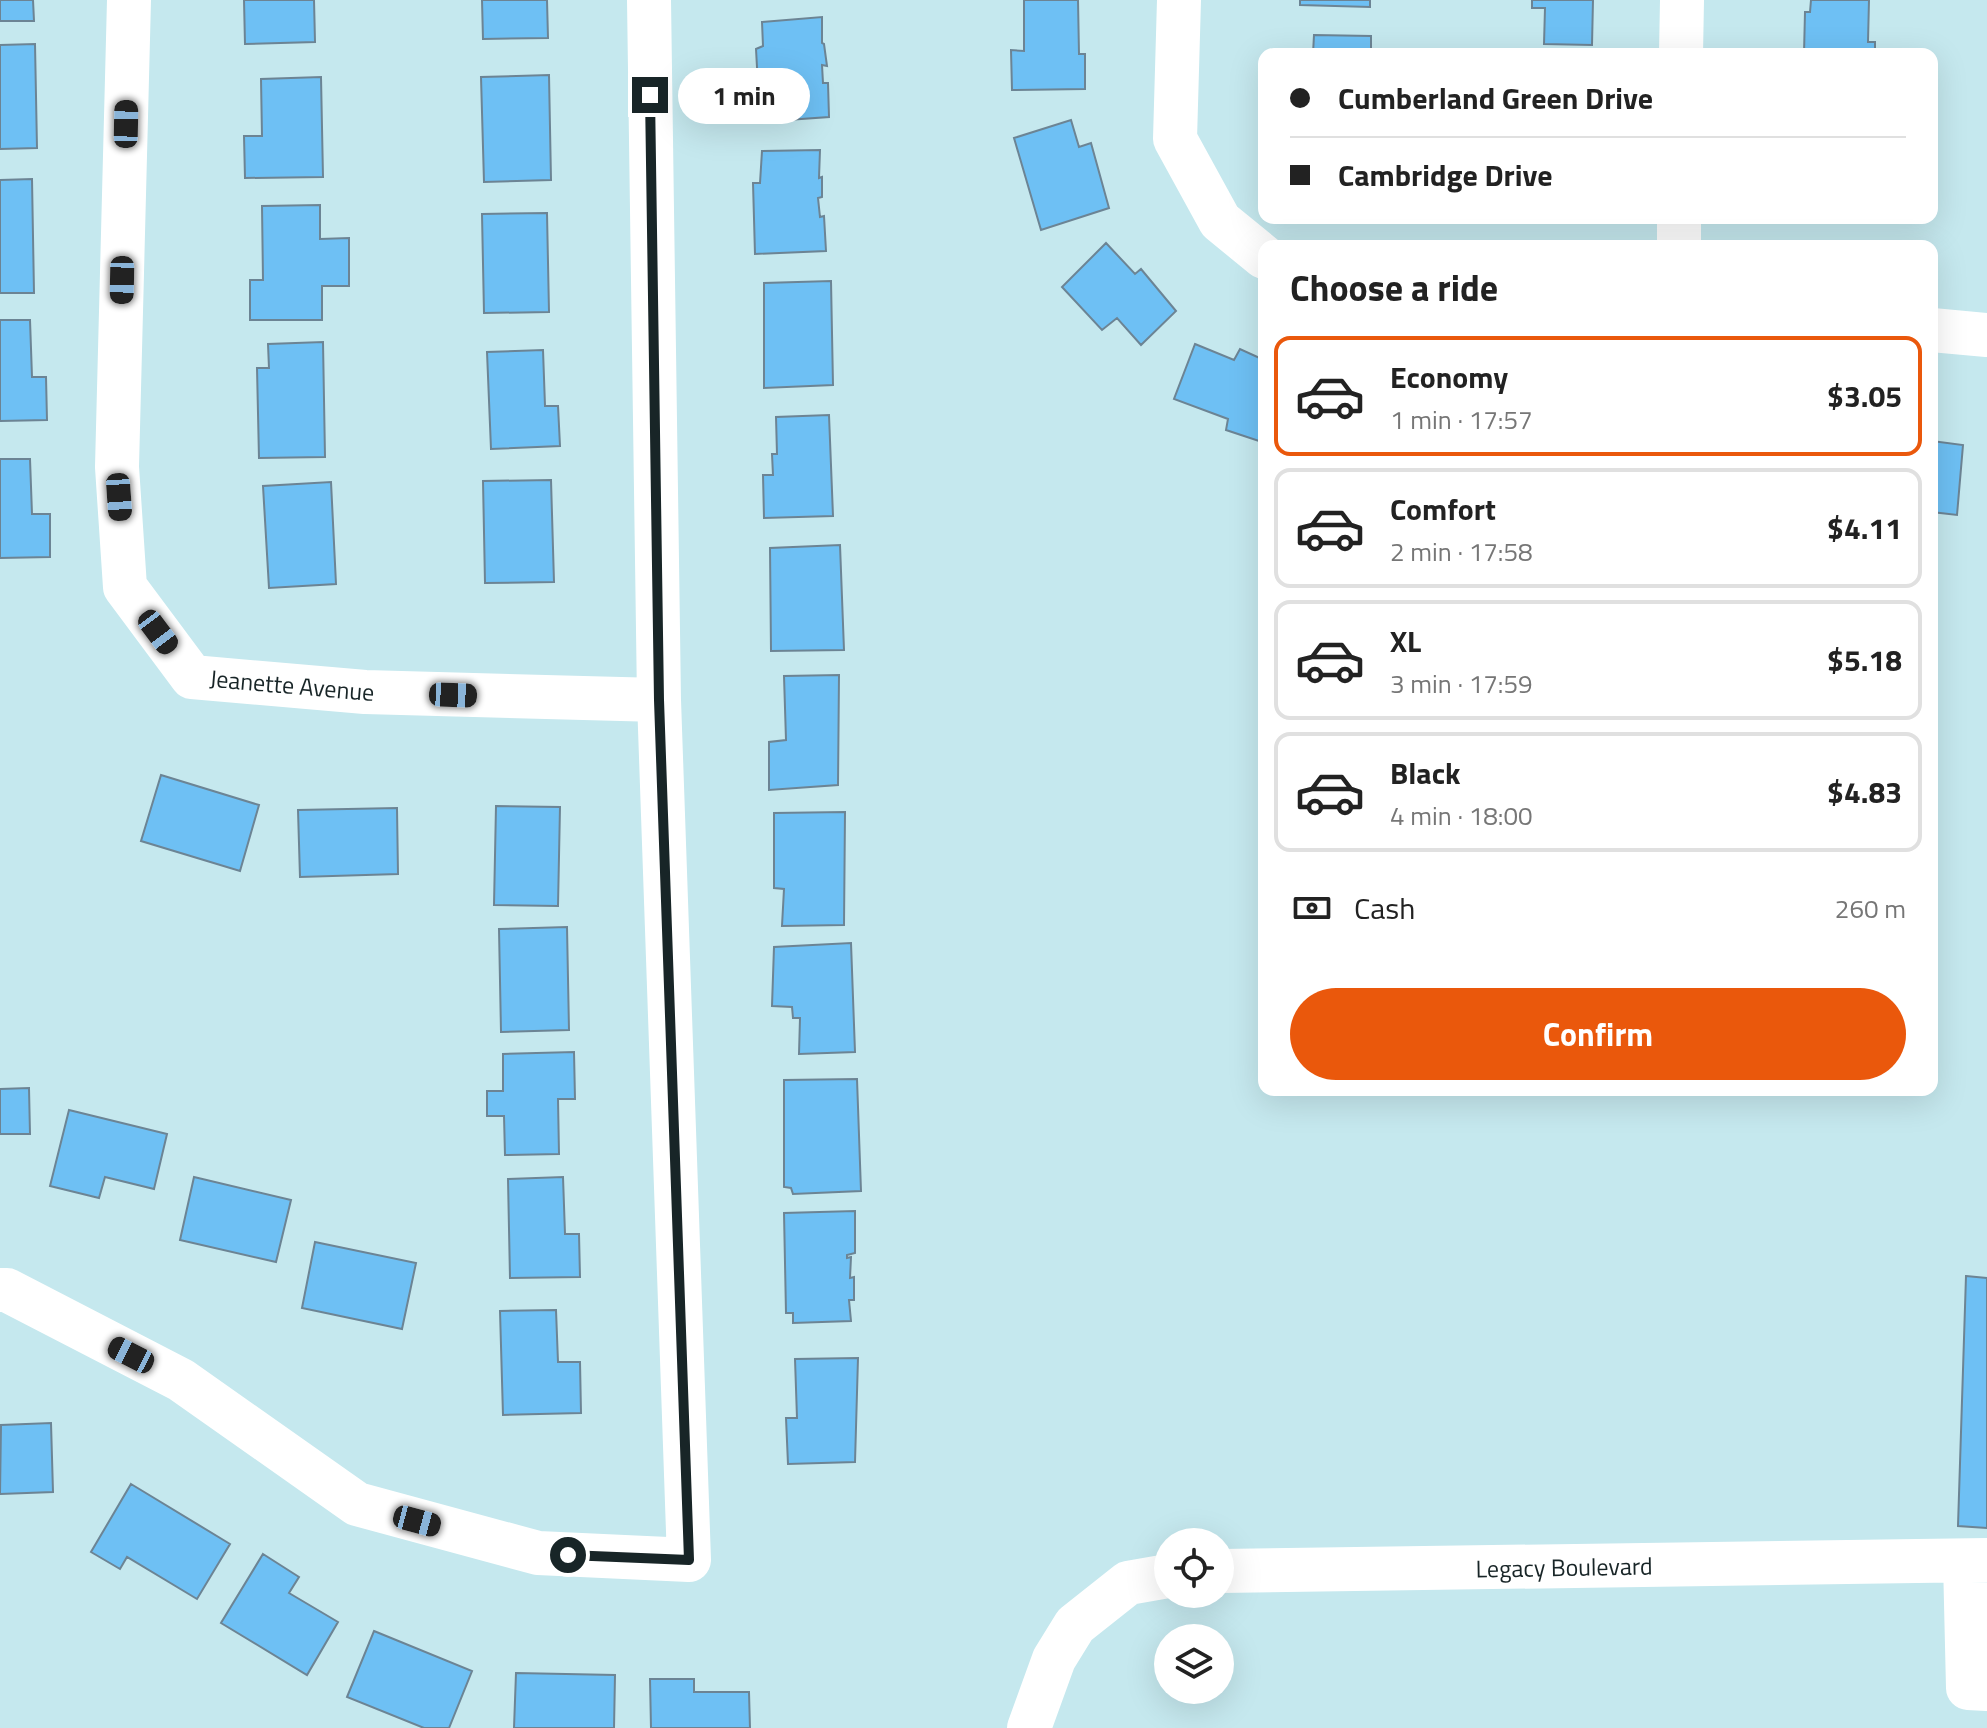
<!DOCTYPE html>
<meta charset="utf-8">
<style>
:root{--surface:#fff;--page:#f6f6f6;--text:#222;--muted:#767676;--line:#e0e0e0;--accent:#ea580c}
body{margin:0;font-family:"Titillium Web",sans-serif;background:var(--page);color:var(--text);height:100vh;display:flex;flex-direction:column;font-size:30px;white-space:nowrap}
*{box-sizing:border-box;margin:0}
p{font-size:26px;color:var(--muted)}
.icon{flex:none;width:44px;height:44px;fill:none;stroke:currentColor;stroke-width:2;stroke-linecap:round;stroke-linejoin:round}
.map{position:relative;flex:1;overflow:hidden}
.panel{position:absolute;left:1258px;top:240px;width:680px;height:856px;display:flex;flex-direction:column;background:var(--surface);border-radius:16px;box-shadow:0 8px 32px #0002}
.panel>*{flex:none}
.guide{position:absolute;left:1258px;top:48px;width:680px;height:176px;border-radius:16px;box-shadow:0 8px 32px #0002;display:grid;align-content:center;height:176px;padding:0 32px;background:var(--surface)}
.controls{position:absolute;left:1154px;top:1528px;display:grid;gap:16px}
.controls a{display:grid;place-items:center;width:80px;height:80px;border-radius:50%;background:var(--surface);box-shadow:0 8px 32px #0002;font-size:40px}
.end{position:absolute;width:36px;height:36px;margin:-18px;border:10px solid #182527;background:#fff;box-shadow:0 0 0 4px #fff}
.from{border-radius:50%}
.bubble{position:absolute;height:56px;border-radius:28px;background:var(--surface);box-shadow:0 8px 32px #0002;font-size:26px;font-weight:700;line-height:56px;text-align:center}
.car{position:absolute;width:24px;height:48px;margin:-24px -12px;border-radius:10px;box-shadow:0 0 6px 2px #0007;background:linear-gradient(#222 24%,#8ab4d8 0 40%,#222 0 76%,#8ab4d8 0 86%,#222 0)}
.guide b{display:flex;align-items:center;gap:28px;height:76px;font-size:30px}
.guide b+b{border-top:2px solid var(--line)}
.guide i{width:20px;height:20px;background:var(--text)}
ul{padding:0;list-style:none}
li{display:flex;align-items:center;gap:24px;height:120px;margin:0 16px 12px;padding:0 16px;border:4px solid var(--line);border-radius:16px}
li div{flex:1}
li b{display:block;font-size:30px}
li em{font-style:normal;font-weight:700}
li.active{border-color:var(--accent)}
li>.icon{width:72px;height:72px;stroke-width:1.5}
h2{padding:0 32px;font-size:36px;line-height:96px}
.pay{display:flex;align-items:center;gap:20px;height:88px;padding:0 32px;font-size:30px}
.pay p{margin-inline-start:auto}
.primary-button{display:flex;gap:16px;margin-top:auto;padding:16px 32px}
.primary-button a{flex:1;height:92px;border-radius:48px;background:var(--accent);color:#fff;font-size:32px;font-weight:700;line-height:92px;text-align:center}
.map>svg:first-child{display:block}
.building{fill:#6ec0f4;stroke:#6c8494;stroke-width:2}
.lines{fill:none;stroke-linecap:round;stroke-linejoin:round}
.minor{stroke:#fff;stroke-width:44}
.route{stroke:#182527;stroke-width:10}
.labels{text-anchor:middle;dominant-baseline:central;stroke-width:6;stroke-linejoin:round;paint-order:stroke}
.street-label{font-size:24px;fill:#182527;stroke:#fff}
</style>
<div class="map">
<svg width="1987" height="1728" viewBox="0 0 1987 1728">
<rect width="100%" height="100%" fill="#c5e8ee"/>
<path class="building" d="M0 0H33L34 21H0Z
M244 0H314L315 42 245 44Z
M482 0H547L548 38 483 39Z
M1024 0H1078L1079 54H1085V89L1012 90 1011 50 1024 51Z
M1300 0H1370V7L1300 5Z
M1532 0H1593L1592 45 1544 44 1545 8H1532Z
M1811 0H1869L1868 42H1875V54H1804L1805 12H1810Z
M822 17V43L824 44 827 66 822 65 823 83H828L829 117 760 122 756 49 763 46 762 22Z
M1314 35 1371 36V54H1313Z
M35 44 37 148 0 149V45Z
M549 75 551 180 484 182 481 77Z
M321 77 323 177 245 178 244 136H262L261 79Z
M1071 120 1079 147 1091 143 1109 208 1041 230 1014 138Z
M820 150 819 178 822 177V197L818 198 820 217 824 216 826 251 755 254 753 183H760L762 151Z
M32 179 34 293H0V180Z
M320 205V239L349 238V286H322V320H250V280H263L262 206Z
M547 213 549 312 484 313 482 214Z
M1106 243 1135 274 1141 269 1176 311 1141 345 1117 318 1102 330 1062 287Z
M831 281 833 385 764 388V283Z
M0 320H30L32 377H46L47 420 0 421Z
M323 342 325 457 259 458 257 368H269L268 344Z
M1195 344 1234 360 1240 349 1264 360V436L1262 442 1226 430 1228 419 1174 399Z
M543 350 545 406H558L560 446 491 449 487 352Z
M829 415 833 516 764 518 763 475H773L772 454H777L776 417Z
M1932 441 1963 445 1957 515 1932 512Z
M0 459H30L32 514H50V557L0 558Z
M551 480 554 582 485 583 483 481Z
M331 482 336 584 269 588 263 486Z
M840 545 844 650 771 651 770 548Z
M839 675 838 785 769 790V742L786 740 784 676Z
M161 775 259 805 240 871 141 841Z
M496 806 560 807 558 906 494 905Z
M397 808 398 874 300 877 298 810Z
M845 812 844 925 782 926 784 889 774 888V813Z
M567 927 569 1030 501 1032 499 929Z
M851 943 855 1052 799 1054 800 1018H793L792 1007 772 1006 774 947Z
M574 1052 575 1099H558L559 1154 505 1155 504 1116H487V1091H503V1054Z
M857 1079 861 1191 793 1194 791 1188 784 1187V1080Z
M29 1088 30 1134H0V1089Z
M69 1110 167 1134 154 1189 105 1177 99 1198 50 1186Z
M194 1177 291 1200 276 1262 180 1240Z
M563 1177 565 1234H579L580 1277 510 1278 508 1179Z
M855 1211V1253L847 1255V1258L851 1257 850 1278 854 1277V1300H849L851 1321 793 1323V1313H786L784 1213Z
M315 1242 416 1263 402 1329 302 1308Z
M1966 1276 1987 1278V1528L1958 1526Z
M556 1310 558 1362H580L581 1413 503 1415 500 1311Z
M858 1358 855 1462 788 1464 786 1418H797L795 1359Z
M51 1423 53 1492 0 1494 1 1425Z
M131 1484 230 1544 197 1599 127 1557 120 1569 91 1552Z
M263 1554 299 1577 289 1593 338 1622 307 1675 221 1623Z
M374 1631 472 1671 449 1728H424L347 1697Z
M516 1673 615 1675 614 1728H514Z
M650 1679H694V1692H749L750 1728H651Z"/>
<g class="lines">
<path class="minor" d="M129 0 117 467 125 587 192 677 365 692 659 700
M1179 0 1175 139 1220 221 1264 257
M1681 54 1682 0
M1679 246V218
M1932 330 1987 335
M0 1290H7L181 1380 357 1504 538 1553 689 1560 659 700 649 0
M1965 1561 1968 1688 1987 1689
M1220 1571 1987 1560
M1029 1728 1054 1659 1075 1625 1128 1583 1168 1576"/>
</g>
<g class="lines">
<path class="route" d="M568 1555 689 1560 659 700 650 95"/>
</g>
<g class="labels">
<g class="street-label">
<text transform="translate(292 685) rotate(5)">Jeanette Avenue</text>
<text transform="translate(1564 1567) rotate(-1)">Legacy Boulevard</text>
</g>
</g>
</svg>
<div class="controls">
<a><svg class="icon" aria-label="locate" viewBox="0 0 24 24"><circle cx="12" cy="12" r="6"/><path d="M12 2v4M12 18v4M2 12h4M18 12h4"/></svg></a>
<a><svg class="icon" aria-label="layers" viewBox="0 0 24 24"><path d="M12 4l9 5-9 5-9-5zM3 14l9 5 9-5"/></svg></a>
</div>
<i class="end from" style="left:568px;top:1555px"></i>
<i class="end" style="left:650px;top:95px"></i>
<div class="bubble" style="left:678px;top:68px;width:132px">1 min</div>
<i class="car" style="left:126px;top:124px;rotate:1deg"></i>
<i class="car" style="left:122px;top:280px;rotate:181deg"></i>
<i class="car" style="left:119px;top:497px;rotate:176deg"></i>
<i class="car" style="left:158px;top:632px;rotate:143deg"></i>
<i class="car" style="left:453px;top:695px;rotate:92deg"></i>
<i class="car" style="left:131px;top:1355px;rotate:297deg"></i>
<i class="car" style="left:417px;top:1521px;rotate:105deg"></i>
<div class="guide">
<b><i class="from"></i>Cumberland Green Drive</b>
<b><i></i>Cambridge Drive</b>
</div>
<section class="panel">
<h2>Choose a ride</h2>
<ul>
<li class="active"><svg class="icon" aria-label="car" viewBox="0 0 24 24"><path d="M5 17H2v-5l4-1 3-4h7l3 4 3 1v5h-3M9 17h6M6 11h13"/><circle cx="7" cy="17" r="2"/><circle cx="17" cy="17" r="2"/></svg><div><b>Economy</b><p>1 min · 17:57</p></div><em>$3.05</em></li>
<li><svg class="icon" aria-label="car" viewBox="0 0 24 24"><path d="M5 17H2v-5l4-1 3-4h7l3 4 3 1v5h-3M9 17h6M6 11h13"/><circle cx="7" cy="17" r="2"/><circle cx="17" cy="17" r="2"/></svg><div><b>Comfort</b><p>2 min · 17:58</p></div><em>$4.11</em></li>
<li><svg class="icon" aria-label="car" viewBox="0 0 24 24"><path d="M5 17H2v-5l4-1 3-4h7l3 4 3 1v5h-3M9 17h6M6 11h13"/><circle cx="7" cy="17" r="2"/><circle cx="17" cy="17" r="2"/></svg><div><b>XL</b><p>3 min · 17:59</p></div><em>$5.18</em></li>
<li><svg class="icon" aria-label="car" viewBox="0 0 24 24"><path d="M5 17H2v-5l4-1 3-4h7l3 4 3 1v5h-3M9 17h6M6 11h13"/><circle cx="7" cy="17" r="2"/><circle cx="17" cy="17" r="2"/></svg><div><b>Black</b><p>4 min · 18:00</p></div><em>$4.83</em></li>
</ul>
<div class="pay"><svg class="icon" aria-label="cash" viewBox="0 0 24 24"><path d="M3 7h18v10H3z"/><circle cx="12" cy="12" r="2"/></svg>Cash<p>260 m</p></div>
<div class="primary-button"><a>Confirm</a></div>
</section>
</div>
